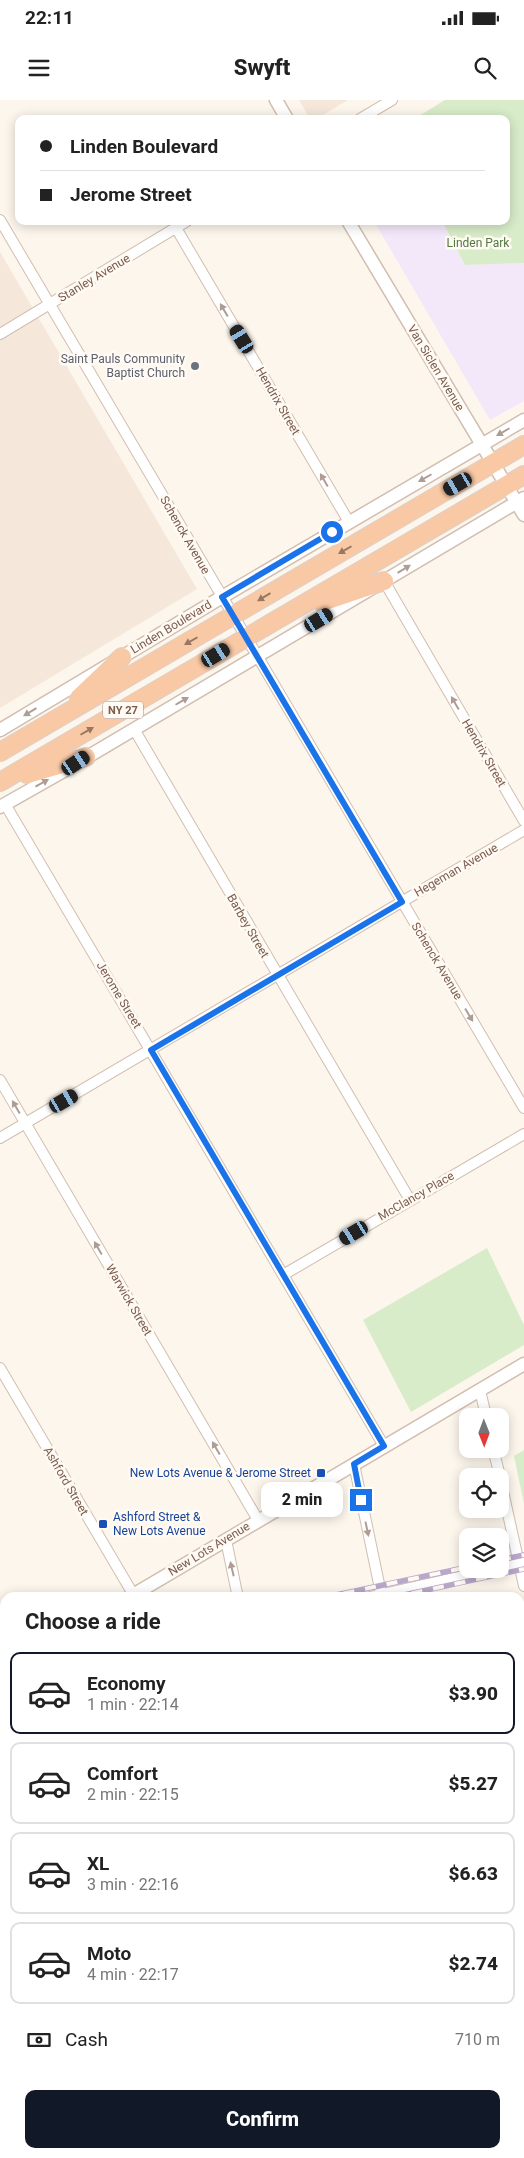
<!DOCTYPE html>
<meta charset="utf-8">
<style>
:root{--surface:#fff;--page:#f6f6f6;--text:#222;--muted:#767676;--line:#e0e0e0;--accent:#111827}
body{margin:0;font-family:Roboto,sans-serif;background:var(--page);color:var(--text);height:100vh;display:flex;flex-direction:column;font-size:19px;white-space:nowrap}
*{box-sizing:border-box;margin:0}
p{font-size:16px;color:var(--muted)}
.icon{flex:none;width:28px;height:28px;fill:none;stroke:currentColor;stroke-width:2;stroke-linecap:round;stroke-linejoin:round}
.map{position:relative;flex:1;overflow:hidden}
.drawer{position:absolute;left:0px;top:1492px;width:525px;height:566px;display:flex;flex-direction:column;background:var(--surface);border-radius:15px 15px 0 0;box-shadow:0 2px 12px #0003}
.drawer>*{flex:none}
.guide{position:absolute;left:15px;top:15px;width:495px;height:110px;border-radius:10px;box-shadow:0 2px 12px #0003;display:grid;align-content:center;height:110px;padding:0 25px;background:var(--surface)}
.needle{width:32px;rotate:179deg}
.fabs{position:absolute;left:459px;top:1308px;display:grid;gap:10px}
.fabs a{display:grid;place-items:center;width:50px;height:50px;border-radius:10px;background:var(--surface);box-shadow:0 2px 12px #0003;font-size:25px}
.end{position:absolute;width:22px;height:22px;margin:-11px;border:6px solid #1a73e8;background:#fff;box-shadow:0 0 0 2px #fff}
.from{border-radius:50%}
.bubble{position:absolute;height:35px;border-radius:10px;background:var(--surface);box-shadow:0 2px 12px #0003;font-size:16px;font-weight:800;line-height:35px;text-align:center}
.car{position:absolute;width:15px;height:30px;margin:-15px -8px;border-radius:6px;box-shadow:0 0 4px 1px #0007;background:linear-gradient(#222 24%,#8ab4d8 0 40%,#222 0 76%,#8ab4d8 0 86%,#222 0)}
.guide b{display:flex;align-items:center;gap:18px;height:48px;font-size:19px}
.guide b+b{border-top:1px solid var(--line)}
.guide i{width:12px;height:12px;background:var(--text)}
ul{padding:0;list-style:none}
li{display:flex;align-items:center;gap:15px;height:82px;margin:0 10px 8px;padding:0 15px;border:2px solid var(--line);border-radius:10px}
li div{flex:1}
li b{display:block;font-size:19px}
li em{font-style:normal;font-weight:800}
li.current{border-color:var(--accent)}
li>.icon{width:45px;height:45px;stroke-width:1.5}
h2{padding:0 25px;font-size:22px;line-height:60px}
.pay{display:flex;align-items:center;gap:12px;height:55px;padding:0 25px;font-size:19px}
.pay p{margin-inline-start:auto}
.primary-button{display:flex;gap:10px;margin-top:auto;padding:10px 25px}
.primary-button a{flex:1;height:58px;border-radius:10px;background:var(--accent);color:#fff;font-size:20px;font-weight:800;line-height:58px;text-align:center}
.status{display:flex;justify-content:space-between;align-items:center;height:35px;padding:0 25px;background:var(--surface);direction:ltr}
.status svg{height:14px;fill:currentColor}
header{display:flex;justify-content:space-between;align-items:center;height:65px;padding:0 25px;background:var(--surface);font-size:22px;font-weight:800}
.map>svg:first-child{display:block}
.residential{fill:#f5e8da}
.education{fill:#f3e8fa}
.green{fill:#d8ecc9}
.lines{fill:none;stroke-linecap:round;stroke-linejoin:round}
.minor-casing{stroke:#d1beb0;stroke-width:12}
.tertiary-casing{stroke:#d1beb0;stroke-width:15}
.trunk-casing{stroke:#dad1cd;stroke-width:20}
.minor{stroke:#fff;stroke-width:10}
.tertiary{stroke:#fff;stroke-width:12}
.trunk{stroke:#f9c8a4;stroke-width:18}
.rail-casing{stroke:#b9a8c9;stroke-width:5.5}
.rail{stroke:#fffaf3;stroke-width:4;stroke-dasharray:11;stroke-linecap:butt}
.oneway{fill:#af9d94}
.oneway2{fill:#9a7763}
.route{stroke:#1a73e8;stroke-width:6}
.worship-dot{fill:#6b7280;stroke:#fffaf3;stroke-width:2}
.transit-dot{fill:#1a4fb4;stroke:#fffaf3;stroke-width:2}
.labels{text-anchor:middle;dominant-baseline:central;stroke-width:5;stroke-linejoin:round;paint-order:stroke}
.shield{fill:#fffaf3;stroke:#a28b7f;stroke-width:1}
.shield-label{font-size:11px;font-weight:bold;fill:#7a5c4d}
.park-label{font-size:12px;fill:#537a41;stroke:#fffaf3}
.street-label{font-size:12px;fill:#7a5c4d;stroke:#fffaf3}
.worship-label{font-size:12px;fill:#5b616d;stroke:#fffaf3;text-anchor:end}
.transit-label{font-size:12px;fill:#164399;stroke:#fffaf3;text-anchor:end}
</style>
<div class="status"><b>22:11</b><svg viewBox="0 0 49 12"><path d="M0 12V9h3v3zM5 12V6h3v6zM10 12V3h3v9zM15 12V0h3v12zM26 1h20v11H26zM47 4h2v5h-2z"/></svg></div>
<header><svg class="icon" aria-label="menu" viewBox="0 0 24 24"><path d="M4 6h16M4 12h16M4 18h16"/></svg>Swyft<svg class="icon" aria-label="search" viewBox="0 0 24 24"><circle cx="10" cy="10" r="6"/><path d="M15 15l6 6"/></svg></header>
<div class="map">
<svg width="524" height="2058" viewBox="0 0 524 2058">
<rect width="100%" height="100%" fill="#fdf6ec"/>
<path class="residential" d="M299 0H348L316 19H310Z
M0 152 197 489 0 608Z"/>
<path class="education" d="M374 121H442L465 165 524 163V301L490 320Z"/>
<path class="green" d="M445 0H524V163L465 165 442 121H506V19H414Z
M487 1148 524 1225V1245L411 1312 363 1220Z
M524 1350V1404L514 1356Z"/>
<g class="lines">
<g class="minor-casing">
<path id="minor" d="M360 19 392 0
M0 120 524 1008
M176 128 349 422
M0 234 187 121
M384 481 524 721
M134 629 410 1100
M5 704 384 1346
M0 980 258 1420
M0 1038 524 730
M283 1175 524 1034
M0 1268 133 1494
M480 1290 486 1316
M493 1349 500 1376
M354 1364 382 1498
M500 1378 524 1486
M226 1440 238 1498
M500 1468 524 1462
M366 1498 495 1469
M0 1554 5 1562
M0 1620 5 1643
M520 1788 524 1787
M0 1899 5 1898
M93 2054 94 2058
M226 2054V2058
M357 2054 358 2058
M501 2054 502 2058"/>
</g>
<g class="tertiary-casing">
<path id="tertiary" d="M276 0 287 19
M348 121 524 415
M0 630 222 497 524 320
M0 707 67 669 524 398
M128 1498 524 1264
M0 1575 5 1572"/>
</g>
<g class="trunk-casing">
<path id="trunk" d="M322 502 384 481
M79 598 122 557
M0 652 524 345
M27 674 86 657
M0 682 524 375"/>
</g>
<use href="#minor" class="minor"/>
<use href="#tertiary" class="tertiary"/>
<use href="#trunk" class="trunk"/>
<g class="rail-casing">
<path id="rail" d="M500 1460 524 1455
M322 1498 468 1467
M390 1498 524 1469
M0 1566 5 1565
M0 1574H5"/>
</g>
<use href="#rail" class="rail"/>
</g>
<defs><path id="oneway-solid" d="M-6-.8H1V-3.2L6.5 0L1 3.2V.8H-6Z" transform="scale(1.25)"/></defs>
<g class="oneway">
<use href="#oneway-solid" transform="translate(224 210) rotate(-120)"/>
<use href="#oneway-solid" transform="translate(503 332) rotate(150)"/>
<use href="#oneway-solid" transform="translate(425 378) rotate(150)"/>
<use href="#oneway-solid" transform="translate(324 380) rotate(-120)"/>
<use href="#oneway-solid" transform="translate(404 469) rotate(-31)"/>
<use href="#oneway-solid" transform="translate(182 601) rotate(-30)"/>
<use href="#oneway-solid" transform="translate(455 603) rotate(-120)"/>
<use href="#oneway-solid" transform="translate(30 612) rotate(149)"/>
<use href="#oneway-solid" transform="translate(42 683) rotate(-29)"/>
<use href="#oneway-solid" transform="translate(469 915) rotate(59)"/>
<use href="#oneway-solid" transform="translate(16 1007) rotate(-120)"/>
<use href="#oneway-solid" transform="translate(98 1148) rotate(-120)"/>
<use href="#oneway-solid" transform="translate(216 1348) rotate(-120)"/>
<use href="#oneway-solid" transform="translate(367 1429) rotate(78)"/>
<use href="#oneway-solid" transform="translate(232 1469) rotate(-103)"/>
</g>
<g class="oneway2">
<use href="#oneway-solid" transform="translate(345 450) rotate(150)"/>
<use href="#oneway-solid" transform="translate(264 497) rotate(149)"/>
<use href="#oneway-solid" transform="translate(191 541) rotate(150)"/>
<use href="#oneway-solid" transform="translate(87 631) rotate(-30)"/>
</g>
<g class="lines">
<path class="route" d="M332 432 222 497 402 802 151 950 384 1346 354 1364 361 1400"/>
</g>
<circle class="worship-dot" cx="195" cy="266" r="5"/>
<g class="transit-dot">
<rect x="316" y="1368" width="10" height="10" rx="2.5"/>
<rect x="98" y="1419" width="10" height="10" rx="2.5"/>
</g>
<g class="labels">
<rect class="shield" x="103" y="601.5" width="40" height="17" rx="4"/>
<g class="shield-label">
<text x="123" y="610">NY 27</text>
</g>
<g class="park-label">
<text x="478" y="143">Linden Park</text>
</g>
<g class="street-label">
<text transform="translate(94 178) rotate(-31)">Stanley Avenue</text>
<text transform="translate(436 268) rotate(59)">Van Siclen Avenue</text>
<text transform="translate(278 301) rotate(60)">Hendrix Street</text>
<text transform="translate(185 435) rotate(60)">Schenck Avenue</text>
<text transform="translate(171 527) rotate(-31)">Linden Boulevard</text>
<text transform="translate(484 653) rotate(60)">Hendrix Street</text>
<text transform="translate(456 770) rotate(-30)">Hegeman Avenue</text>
<text transform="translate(248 826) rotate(60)">Barbey Street</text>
<text transform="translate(437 861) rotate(59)">Schenck Avenue</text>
<text transform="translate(119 895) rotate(59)">Jerome Street</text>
<text transform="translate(416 1096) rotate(-30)">McClancy Place</text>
<text transform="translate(129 1200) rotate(60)">Warwick Street</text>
<text transform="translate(66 1381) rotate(60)">Ashford Street</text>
<text transform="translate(209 1449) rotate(-31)">New Lots Avenue</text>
</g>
<g class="worship-label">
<text x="185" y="259">Saint Pauls Community<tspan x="185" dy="14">Baptist Church</tspan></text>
</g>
<g class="transit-label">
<text x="311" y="1373">New Lots Avenue &amp; Jerome Street</text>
<text x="113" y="1417" text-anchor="start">Ashford Street &amp;<tspan x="113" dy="14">New Lots Avenue</tspan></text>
</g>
</g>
</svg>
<div class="fabs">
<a><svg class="needle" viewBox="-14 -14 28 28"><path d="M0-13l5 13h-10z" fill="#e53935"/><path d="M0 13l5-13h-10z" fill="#767676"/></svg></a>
<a><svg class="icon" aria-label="locate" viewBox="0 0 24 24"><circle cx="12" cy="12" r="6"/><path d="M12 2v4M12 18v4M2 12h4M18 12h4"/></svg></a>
<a><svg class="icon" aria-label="layers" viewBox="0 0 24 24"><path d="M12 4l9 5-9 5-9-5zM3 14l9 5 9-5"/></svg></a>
</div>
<i class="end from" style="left:332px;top:432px"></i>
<i class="end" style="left:361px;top:1400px"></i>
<div class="bubble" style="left:261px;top:1382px;width:82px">2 min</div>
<i class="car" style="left:242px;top:239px;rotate:329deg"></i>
<i class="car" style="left:458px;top:384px;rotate:240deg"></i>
<i class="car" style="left:319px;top:520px;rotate:59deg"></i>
<i class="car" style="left:216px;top:555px;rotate:59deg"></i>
<i class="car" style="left:76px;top:663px;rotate:56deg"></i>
<i class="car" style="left:64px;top:1001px;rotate:60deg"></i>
<i class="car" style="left:354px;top:1133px;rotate:239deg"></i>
<div class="guide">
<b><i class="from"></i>Linden Boulevard</b>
<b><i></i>Jerome Street</b>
</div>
<section class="drawer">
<h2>Choose a ride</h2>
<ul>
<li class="current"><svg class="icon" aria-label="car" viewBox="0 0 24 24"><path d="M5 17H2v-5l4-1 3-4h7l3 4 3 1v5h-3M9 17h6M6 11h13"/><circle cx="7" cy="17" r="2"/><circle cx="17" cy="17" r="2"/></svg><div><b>Economy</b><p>1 min · 22:14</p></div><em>$3.90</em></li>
<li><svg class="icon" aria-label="car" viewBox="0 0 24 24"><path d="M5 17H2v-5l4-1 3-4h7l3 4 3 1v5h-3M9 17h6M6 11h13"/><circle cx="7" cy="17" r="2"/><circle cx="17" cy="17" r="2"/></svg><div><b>Comfort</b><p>2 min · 22:15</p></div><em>$5.27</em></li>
<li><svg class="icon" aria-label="car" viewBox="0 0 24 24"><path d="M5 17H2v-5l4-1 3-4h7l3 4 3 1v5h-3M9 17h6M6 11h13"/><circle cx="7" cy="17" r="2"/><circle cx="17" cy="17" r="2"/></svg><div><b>XL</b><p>3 min · 22:16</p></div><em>$6.63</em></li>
<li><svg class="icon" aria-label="car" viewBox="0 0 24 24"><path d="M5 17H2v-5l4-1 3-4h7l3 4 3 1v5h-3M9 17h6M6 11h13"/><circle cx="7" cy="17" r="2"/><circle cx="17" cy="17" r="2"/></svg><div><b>Moto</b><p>4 min · 22:17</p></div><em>$2.74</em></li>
</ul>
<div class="pay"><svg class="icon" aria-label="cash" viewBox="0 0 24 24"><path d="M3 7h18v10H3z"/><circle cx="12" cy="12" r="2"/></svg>Cash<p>710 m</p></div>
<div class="primary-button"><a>Confirm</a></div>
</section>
</div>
